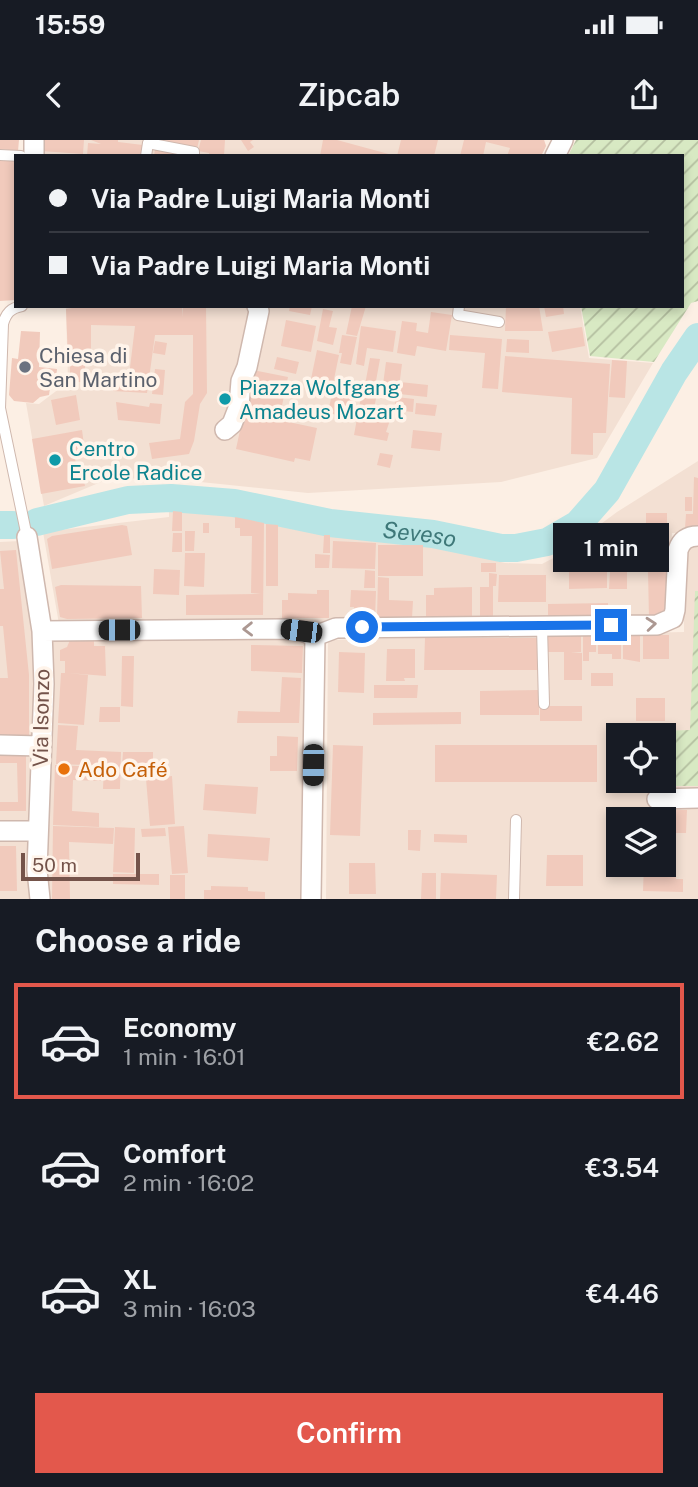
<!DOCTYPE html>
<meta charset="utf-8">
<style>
:root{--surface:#171b24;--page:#242831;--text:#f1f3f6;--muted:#9ea1a6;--line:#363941;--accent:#e3584c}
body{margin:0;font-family:"Public Sans",sans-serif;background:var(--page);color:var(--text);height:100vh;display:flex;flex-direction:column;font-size:26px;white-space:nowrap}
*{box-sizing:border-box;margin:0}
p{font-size:23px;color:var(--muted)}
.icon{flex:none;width:38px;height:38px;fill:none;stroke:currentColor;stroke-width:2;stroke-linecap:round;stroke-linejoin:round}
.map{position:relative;height:759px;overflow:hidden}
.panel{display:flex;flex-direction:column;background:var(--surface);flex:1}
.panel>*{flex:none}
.banner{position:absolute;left:14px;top:14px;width:670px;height:154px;border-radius:0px;box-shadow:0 4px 10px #0003;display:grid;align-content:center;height:154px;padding:0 35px;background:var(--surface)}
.controls{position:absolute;left:606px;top:583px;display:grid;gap:14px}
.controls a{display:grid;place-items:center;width:70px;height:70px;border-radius:0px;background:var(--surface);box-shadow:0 4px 10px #0003;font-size:35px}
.scale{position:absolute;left:21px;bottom:18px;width:119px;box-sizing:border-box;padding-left:7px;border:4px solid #74534a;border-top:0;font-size:19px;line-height:24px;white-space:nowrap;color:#74534a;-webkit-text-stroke:5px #fff4ea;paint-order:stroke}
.end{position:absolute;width:32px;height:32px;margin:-16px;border:9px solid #1a73e8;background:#fff;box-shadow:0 0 0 4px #fff}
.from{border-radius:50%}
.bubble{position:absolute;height:49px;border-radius:0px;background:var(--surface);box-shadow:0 4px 10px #0003;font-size:23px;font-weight:600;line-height:49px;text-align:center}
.car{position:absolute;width:21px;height:42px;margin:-21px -10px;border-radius:9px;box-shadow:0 0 5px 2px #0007;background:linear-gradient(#222 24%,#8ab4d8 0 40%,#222 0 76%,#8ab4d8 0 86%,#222 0)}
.banner b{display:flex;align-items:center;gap:24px;height:66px;font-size:26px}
.banner b+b{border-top:2px solid var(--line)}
.banner i{width:18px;height:18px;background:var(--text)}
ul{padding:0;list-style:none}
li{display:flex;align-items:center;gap:21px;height:116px;margin:0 14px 10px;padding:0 21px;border:4px solid transparent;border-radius:0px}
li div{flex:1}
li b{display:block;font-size:26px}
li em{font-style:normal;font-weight:600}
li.on{border-color:var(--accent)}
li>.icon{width:63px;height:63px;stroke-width:1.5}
h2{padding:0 35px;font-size:32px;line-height:84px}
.action{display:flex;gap:14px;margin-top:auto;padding:14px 35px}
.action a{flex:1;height:80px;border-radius:0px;background:var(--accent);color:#fff;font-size:28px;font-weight:600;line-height:80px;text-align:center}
.status{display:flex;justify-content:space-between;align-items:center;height:49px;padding:0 35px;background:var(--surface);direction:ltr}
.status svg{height:19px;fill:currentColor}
header{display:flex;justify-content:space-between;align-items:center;height:91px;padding:0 35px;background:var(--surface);font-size:32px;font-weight:600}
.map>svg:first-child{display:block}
.residential{fill:#f3e0d3;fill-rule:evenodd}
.garden{fill:url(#garden-furrows)}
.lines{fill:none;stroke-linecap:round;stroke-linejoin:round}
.river{stroke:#b9e5e5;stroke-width:28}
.building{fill:#f1cabc}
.lane-casing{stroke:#cfb8ae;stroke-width:12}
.street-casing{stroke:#cfb8ae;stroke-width:22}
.lane{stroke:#fff;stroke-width:10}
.street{stroke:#fff;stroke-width:19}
.oneway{stroke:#ac9892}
.route{stroke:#1a73e8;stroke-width:9}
.worship-dot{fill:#6b7280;stroke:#fff4ea;stroke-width:2.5}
.culture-dot{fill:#0f9aa8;stroke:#fff4ea;stroke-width:2.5}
.food-dot{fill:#e8710a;stroke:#fff4ea;stroke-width:2.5}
.labels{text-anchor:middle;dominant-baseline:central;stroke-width:7;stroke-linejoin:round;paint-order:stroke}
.worship-label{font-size:21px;fill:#5b616d;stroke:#fff4ea;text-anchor:start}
.culture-label{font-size:21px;fill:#0d838f;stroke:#fff4ea;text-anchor:start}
.street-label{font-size:21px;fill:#74534a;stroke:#fff4ea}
.food-label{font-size:21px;fill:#c56008;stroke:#fff4ea;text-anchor:start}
.water-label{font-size:23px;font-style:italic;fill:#3e7879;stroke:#fff4ea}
</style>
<div class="status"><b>15:59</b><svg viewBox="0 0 49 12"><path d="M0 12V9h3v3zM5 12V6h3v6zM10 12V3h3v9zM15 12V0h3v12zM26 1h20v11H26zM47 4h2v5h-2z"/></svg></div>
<header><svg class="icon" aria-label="back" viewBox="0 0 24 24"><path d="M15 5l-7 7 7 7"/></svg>Zipcab<svg class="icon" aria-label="share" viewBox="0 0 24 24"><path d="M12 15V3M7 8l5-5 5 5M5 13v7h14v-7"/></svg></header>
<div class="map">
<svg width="698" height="759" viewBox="0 0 698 759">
<defs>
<pattern id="garden-furrows" width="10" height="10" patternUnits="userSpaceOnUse" patternTransform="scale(1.75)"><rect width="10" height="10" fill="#d8e9c3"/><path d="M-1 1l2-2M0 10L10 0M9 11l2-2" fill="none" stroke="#b4bfa0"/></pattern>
</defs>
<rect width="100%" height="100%" fill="#fcefe4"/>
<path class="residential" d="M39 0H544L546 6 541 16H39Z
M85 166H580L589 218 653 223 597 318 501 342 308 353 162 338 108 339 44 366 26 263 39 264 68 242 66 168Z
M698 321V393H672L669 474 658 482 59 484 43 392 169 377V369L232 374 335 395 425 404 505 423 542 424 559 415 617 372Z
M20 401 38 533 36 759H0V402Z
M698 404V759H326L328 500 684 492V411L690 405ZM618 595H663V640H618ZM618 679H663V724H618Z
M52 497 305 499 301 759H45L42 689Z"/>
<path class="garden" d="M576 0H698V161L691 163 654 222 590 216 581 166H682V16H568Z
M695 451H698V646H625V641L663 640V595H624V592L690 590Z"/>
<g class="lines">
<g class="river">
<path id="s1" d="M37 382 128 360 171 358 234 363 330 383 433 394 501 408H516L547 402 578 384 607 351 674 232 698 197"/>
<path d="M0 385H13"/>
</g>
</g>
<path class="building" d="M0 0H19L18 11 0 9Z
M41 0H84L83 14 41 11Z
M91 0H118V2L143 5 142 16H87L88 3 101 4Z
M163 0H199L197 9Z
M201 0H225L224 16H209V13L198 11Z
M241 0H253L250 2 254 7 248 11Z
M323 0H337L396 16H320Z
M401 0H438L434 16H397Z
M464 0H544L546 6 541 16H507L510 8 486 2 483 16H460Z
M155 9 185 14V16H154Z
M0 20 16 21V160L0 161Z
M85 166 182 167V177L183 167H206L207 253 200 264 194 301 189 314 152 319 149 303 180 299 185 262 193 254V195H155L147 253 113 251 115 236H129L135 186 91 185V218H68L66 169Z
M290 166H312L310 175 289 171Z
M352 166H366L357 196 346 194Z
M506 166H539L543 191H505Z
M544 166H563L564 174 546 177Z
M323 169 333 171 329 187 337 188 333 205 317 201Z
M431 172 452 175 446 211 417 206 415 216 397 213 402 181 417 183 416 191 428 193Z
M286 180 316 186 311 212 281 206Z
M361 186 396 191 393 212 367 208 364 226 356 224Z
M582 187 585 206 552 212 548 192Z
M21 191 40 192 39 227 57 229 56 241H51L49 255 40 257 33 263 14 261 9 255 12 218 18 219Z
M342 195 357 197 351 225 340 223 342 213H339Z
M450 195 502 199 498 249 482 248 485 213 449 210Z
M507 199 529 200V213L506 212Z
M155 201 167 203 165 215 153 213Z
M317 210 339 215 333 244 311 239Z
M505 216 610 224 606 293H593V315L571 314 572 258 502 252Z
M277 217 299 222 296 234 274 229Z
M370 218 380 219 374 252 364 250Z
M85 220V242H70V221Z
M612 220 627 221 625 258 609 257Z
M386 222 402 224 398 255 382 252Z
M155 229 165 230 163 255 152 254Z
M253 230 288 237 279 280 317 288 310 321 295 318 294 322 236 309Z
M335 238 358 243 351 278 328 273Z
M400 242 428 245 427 257 399 254Z
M362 251 377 254 374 268 393 271 386 292 389 293 387 301 354 295Z
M76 255 80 280 56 285 51 260Z
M396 257 414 259 413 272 394 270Z
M116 262 149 267 150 263 162 264 160 284 118 280Z
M416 263 437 265 435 276 415 274Z
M82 290 85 312 74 314 77 328 81 327 85 346 41 354 32 299Z
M413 290 442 293 440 311 411 308Z
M380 313 393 315 390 328 377 325Z
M694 337 698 338V388H685L686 374H693Z
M685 357H692V371H685Z
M173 371 182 372V391H172Z
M646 373H667V429H627V419H651V387H646Z
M235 377 264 383 263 475H186V455L261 454 251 453 252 396H240V388H235Z
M203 383H209V393H203Z
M266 384 278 385V446H266Z
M122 385 127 386 132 415 52 429 47 399 52 396Z
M607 388 631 389 630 417H619L620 413H606Z
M185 391H195L194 411H185Z
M173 393H182V412H172Z
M324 395H330V413H323Z
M333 401 376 403 375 429 332 428Z
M378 405H423V436H378Z
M16 410 29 535V595H0V538H8L3 486H0V449H4L0 411Z
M185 413H205L204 447 184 446Z
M315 414 330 415 329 428H315Z
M617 414 618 420H624V430L569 431V415Z
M481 423H496V432H481Z
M154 429 180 430 179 455 153 454Z
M365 430 375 431V448H364Z
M610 431H627V449H609Z
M648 431H666V471L649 479Z
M569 432H607V448L569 449Z
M489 433 497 434 496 446H493V478H480V447H489Z
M499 435H546V462H498Z
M378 437 389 438V460L413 461 412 478 377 477Z
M61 445 141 446 142 478 67 479 60 477 55 447Z
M472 447V480H426V455H434V448Z
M317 450H329V478H282V460H288V453L317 454Z
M351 450 376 451 375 479 353 478 354 467H350Z
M608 463V478L548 479V464Z
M583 495H596V512H589V521H583Z
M598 495H621V519H612V514H598Z
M623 495H640V522L623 519Z
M643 495H669V519H643Z
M546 496H581V512L571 513H582V540H564V512H546Z
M425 498H539V530H424Z
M70 500H94V506H105L106 536 68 533 88 535 84 585 58 583 61 533H65V521H60V510L67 507Z
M251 505 303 506 302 533 251 531Z
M387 509H415V538H404L405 541H386Z
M339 512 365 513 364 553 338 552Z
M122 516H134L133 567 121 566Z
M591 533H613V546H591Z
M282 537 301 538 299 583H237L238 571 280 572Z
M374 545H418L417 558H374Z
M539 550V575H480V551Z
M636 558H665V581H636Z
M540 566H582V581H540Z
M100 567H120V582H99Z
M461 572V584L373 585V573Z
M58 585 78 586 76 610 121 612 120 649H103L104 627 114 626 56 624Z
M277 596 298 597 297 631H270V616H277Z
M333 605 363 606 360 696 330 695Z
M435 605H597V642H435Z
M123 612H153V627L122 626Z
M26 613V671H0V662H18L17 623H0V614Z
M55 625 101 627V641L73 640 72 671 99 673V687L53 685Z
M172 636 175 684 150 686 146 639Z
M205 644 258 647 256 674 203 670Z
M639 670H687L686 693H663V679H639Z
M53 686 114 688 113 704 69 702 70 759H52Z
M184 686 188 733 172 734 168 687Z
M115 687 135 688 134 733 113 732Z
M165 688 166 696 142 697 141 689Z
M408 690H421L420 711 408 710Z
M208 694 270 698 268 721 207 717Z
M434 694 467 695V703L434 702Z
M0 706H16L17 751H0Z
M547 715H583V746H546Z
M663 722H676V739H683V752L643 751 644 724H663Z
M349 723H375L376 754H349Z
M422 733H436V759H421Z
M441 733 497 735 496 759H440Z
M113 734H159V745L113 744Z
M170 735H185V759H170Z
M211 746 248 747V751L265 752V759H204V750H211Z"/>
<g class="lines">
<g class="lane-casing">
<path id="lane" d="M0 15 21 16
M146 16 148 3 194 12V16
M22 166C11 168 6 173 3 184L0 268 27 397
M459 166 458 175 499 182
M542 487 544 564
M514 759 516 680"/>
</g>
<g class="street-casing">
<path id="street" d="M34 16V0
M555 16 563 0
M225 290 232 284 239 266 241 241 247 227 259 171 257 166
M27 397 42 491 44 544 37 730 40 759
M42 491 285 489 301 491 315 496 336 488 657 485 673 478 675 470 678 410C681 401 687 396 698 396
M0 605 41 606
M657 659 698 658
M0 691H37
M311 759 315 496"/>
</g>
<use href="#lane" class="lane"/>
<use href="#street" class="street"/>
</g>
<defs><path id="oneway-chevron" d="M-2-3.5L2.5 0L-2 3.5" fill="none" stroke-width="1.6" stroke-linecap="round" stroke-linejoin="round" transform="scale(1.75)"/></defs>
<g class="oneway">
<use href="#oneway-chevron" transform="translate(651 484) rotate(-5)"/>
<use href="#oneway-chevron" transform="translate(248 489) rotate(179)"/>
</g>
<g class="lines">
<path class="route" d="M362 487 611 485"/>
</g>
<circle class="worship-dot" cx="25" cy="227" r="7"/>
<g class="culture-dot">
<circle cx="225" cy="259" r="7"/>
<circle cx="55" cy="320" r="7"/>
</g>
<circle class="food-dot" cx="64" cy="629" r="7"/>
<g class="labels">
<g class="worship-label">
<text x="39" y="215">Chiesa di<tspan x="39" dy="24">San Martino</tspan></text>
</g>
<g class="culture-label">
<text x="239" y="247">Piazza Wolfgang<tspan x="239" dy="24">Amadeus Mozart</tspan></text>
<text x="69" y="308">Centro<tspan x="69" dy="24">Ercole Radice</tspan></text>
</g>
<g class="street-label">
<text transform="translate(41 578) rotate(-89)">Via Isonzo</text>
</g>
<g class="food-label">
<text x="78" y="629">Ado Café</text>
</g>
<g class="water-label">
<text stroke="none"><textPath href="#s1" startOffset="388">Seveso</textPath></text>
</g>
</g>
</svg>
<div class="controls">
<a><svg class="icon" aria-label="locate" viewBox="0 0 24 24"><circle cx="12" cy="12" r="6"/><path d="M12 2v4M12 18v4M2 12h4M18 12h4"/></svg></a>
<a><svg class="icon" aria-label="layers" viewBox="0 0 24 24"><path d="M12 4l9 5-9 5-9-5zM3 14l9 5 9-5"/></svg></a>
</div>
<div class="scale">50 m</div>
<i class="end from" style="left:362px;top:487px"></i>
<i class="end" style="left:611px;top:485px"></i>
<div class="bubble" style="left:553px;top:383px;width:116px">1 min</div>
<i class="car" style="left:119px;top:490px;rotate:270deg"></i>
<i class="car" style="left:301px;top:491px;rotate:277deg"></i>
<i class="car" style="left:313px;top:625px;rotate:181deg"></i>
<div class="banner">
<b><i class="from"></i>Via Padre Luigi Maria Monti</b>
<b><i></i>Via Padre Luigi Maria Monti</b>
</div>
</div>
<section class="panel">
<h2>Choose a ride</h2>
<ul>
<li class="on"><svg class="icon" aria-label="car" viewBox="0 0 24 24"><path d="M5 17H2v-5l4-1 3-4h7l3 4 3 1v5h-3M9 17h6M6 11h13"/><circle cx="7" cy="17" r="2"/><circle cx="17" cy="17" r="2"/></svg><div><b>Economy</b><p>1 min · 16:01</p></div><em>€2.62</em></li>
<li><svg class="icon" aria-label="car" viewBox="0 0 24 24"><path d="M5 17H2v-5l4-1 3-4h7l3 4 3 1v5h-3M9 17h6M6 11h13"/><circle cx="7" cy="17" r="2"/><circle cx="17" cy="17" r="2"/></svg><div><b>Comfort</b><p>2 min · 16:02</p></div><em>€3.54</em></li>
<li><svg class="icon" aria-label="car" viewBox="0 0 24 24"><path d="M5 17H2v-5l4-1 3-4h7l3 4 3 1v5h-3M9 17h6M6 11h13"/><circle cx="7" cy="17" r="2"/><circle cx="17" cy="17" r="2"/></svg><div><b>XL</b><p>3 min · 16:03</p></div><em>€4.46</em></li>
</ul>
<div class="action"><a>Confirm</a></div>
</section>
